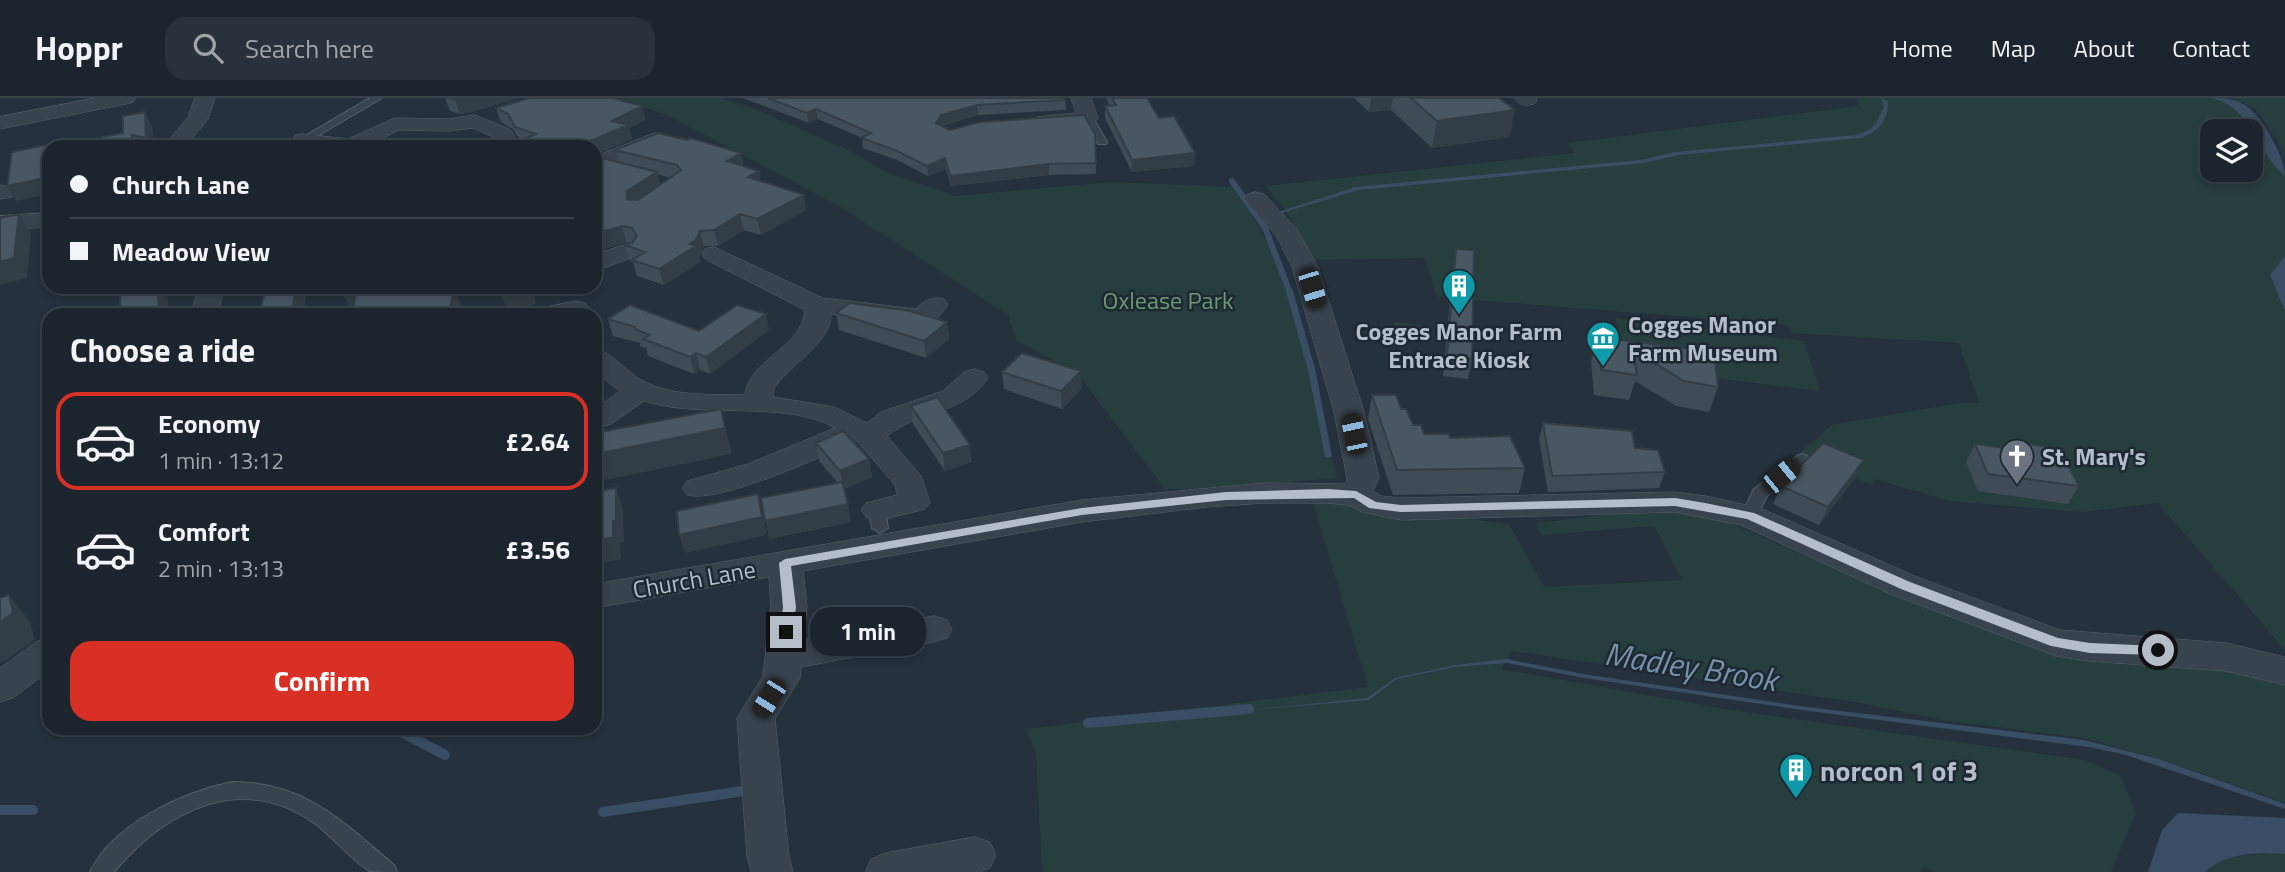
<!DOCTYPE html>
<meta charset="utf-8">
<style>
:root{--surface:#1c252e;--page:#29313a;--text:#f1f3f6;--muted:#a0a5aa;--line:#3a424a;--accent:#d93025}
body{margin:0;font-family:"Titillium Web",sans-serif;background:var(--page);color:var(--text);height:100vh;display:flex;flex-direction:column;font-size:26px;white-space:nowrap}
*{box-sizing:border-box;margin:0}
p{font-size:23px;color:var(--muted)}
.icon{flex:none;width:38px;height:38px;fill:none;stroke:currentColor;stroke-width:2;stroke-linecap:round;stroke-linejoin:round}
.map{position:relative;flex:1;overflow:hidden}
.drawer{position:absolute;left:42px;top:210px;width:560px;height:427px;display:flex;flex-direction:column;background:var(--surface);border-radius:21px;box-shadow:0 4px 10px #0003,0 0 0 2px var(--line)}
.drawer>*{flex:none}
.guide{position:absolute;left:42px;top:42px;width:560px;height:154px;border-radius:21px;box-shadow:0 4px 10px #0003,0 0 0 2px var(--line);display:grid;align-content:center;height:154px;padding:0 28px;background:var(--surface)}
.tools{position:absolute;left:2200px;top:21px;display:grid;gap:14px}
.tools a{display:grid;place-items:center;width:63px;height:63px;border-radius:14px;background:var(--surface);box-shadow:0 4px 10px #0003,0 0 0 2px var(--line);font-size:35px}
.end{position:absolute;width:32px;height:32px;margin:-16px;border:9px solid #b5bec8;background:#111;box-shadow:0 0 0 4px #111}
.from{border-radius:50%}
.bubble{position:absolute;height:49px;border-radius:21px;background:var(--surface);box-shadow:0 4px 10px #0003,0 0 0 2px var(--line);font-size:23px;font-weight:700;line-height:49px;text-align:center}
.car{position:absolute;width:21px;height:42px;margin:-21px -10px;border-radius:9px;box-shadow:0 0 5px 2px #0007;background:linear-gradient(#222 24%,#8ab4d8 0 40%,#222 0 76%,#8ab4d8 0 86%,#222 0)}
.guide b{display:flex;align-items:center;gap:24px;height:66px;font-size:26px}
.guide b+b{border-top:2px solid var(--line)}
.guide i{width:18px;height:18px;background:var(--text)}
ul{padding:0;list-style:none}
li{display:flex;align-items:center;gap:21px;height:98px;margin:0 14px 10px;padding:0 14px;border:4px solid transparent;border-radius:21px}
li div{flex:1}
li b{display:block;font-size:26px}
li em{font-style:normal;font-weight:700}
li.active{border-color:var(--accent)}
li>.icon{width:63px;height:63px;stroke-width:1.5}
h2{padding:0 28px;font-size:32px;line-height:84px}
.action{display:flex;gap:14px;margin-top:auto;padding:14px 28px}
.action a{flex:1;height:80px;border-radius:21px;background:var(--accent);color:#fff;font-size:28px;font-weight:700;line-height:80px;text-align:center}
header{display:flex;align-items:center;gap:42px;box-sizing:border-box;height:98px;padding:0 35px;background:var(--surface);border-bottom:2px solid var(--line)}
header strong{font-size:33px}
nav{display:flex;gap:38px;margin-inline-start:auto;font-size:24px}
.search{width:490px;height:63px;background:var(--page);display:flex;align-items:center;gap:18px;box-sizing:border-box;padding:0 24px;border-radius:21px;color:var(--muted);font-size:26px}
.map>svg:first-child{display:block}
.green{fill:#273e3e;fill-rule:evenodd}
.water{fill:#394e64}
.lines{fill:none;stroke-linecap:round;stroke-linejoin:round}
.stream-far2{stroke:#394e64;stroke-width:6}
.stream-far1{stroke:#394e64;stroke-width:7}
.stream{stroke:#394e64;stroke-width:10}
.lane-casing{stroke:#57616b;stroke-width:2}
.street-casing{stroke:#57616b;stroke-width:1}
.lane{fill:#39434d;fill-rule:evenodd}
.street{fill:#39434d;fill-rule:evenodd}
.wall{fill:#3f4b55;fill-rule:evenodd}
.shaded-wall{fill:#333d45}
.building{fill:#495763;stroke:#333d45;stroke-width:2}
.route{fill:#b5bec8}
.labels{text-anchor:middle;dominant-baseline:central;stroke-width:5;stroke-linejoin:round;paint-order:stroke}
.park-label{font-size:24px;fill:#6c9973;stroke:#1e2832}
.poi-label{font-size:24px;font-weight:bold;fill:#b5bec8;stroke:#1e2832;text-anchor:start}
.street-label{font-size:24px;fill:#b5bec8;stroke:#1e2832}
.near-poi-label{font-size:28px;font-weight:bold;fill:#b5bec8;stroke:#1e2832;text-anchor:start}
.near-water-label{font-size:32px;font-style:italic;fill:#7691aa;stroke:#1e2832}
</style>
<header>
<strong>Hoppr</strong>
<div class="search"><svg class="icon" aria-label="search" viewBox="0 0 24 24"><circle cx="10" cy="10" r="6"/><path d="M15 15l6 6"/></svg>Search here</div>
<nav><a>Home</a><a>Map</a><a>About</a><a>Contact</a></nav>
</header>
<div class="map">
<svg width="2285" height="774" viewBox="0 0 2285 774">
<rect width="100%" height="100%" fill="#25313d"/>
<path class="green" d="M619 0H722L763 14 852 54 886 74 955 98 1112 84 1235 89 1286 176 1337 380 1207 391H1165L1077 275 1017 243 1008 217 839 108 667 17Z
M1858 0H2213C2255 13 2254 52 2285 78V158L2270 177 2285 213V552L2158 405 2082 414 1950 403 1874 381 1872 387 1800 355 1832 327 1959 305H1979L1959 245 1792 235 1788 227 1437 199 1425 160 1302 162 1291 120 1266 88 1574 55 1568 45 1858 8ZM2212 33H2250V72H2212Z
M2233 0H2285V60L2278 44 2256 11Z
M1616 220 1804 243 1820 293 1705 279 1617 244Z
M1394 224 1429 228V241L1394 237Z
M1334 403 1509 426 1544 489 1682 482 1654 428 1541 437 1536 425 1639 413H1686L1725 423 1905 500 2061 559 2217 571 2285 585V705L2160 661 2083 640 1942 622 1861 605 1513 553 1501 571 1731 612 2085 662 2120 677 2136 715 2111 774H1933L1924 769 1920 774H1042L1036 655 1027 631 1368 589 1313 404Z
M2272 755 2285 756V774H2205C2225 757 2246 757 2272 755Z"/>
<path class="water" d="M1881 0 1888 3C1889 23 1878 33 1861 40L1679 57 1644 65 1359 92 1278 116V114L1356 89 1640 62 1676 54 1856 37C1878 30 1874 27 1884 9Z
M2213 0C2226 0 2238 1 2249 10 2264 22 2285 60 2285 78 2254 52 2255 13 2213 0Z
M2285 158V213L2270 177Z
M1506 561 1583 576 1807 609 2084 642 2159 661 2285 706V711L2126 657 2089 649 1809 613 1584 580 1507 565 1454 569 1397 581 1369 602 1240 613 1367 600 1395 580 1455 567Z
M2178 715 2285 720V756C2256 754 2227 755 2205 774H2148L2162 732Z"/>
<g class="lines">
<path class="stream-far2" d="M1232 83 1265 130 1291 197"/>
<path class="stream-far1" d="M1290 195 1312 273 1328 356"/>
<path class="stream" d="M1088 625 1249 611
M394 630 445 657
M0 712H33
M603 714 750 692"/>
<g class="lane-casing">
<path id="lane" d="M370 0H382L307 44 298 42Z
M1084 18H1092L1107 44 1106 46H1098L1083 20Z
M1802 356 1807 358 1810 361 1807 364 1767 398 1755 422H1743L1741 418 1754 391 1797 358Z
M877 407 885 412 888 430 880 435 872 430 869 412Z
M232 684C305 684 342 723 394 767L397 774C389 774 376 774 370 773 357 767 331 738 317 727 243 673 167 711 114 774H90C113 726 183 694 232 684Z"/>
</g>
<g class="street-casing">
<path id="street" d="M95 0H136L133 4 126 6 0 31V19Z
M195 0H215L208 21 185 49H163L188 19Z
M1071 0H1091L1098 20 1095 24 1044 29 1037 27 1034 23 1037 19 1076 15Z
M1515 0H1536L1537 2 1534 6C1525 8 1520 8 1515 0Z
M475 17 511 32 518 45 515 49H487L495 42V40L473 30 449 33 399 32 366 49 295 47 292 42 295 37 303 36 348 41 395 20 449 21Z
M655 35 663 36 666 41 663 46 595 74V59Z
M0 87 12 89 15 94 12 99 0 101Z
M1256 94 1264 96 1297 131 1318 169 1364 314 1379 380 1373 393 1381 398 1401 400 1675 394 1705 398 1760 410 1917 479 2060 532 2226 545 2285 559V587L2226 573 2089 563 2056 558 1893 497 1741 427 1705 420 1675 414 1401 422 1362 414 1349 407 1328 405H1265L1207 409 1082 424 803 473 807 509 803 542 934 518 947 522 952 531 947 540 934 544 801 569 800 580 775 621 789 758 793 774H751L747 758 737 620 763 578 771 509 769 479 595 510V486L1082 402 1265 385 1345 386 1347 380 1334 314 1292 169 1277 139 1244 101 1248 96Z
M49 115V129L0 132V118Z
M627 146 636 148 639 153 636 158 595 173V157Z
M714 149 823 200 916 211C925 202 931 198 944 201L948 207C941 217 934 225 922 228L831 216C832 245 787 268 773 292V299L834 309 867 325 881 314 943 293 964 274 974 271 984 274 988 280C963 317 919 312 887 338L921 378 930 404 925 411 877 423 866 419 861 412 866 405 897 397 895 387 857 343C822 358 720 406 687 397L682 390 687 383 748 366 835 330C785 301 702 322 644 303L611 326 595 331V311L620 293 595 274V250C611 254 627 274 643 283 673 299 712 296 745 297 747 263 804 248 805 212L705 161 702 156 705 151Z
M199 189H225L217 217H191Z
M576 203 585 205 589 211 585 217H533L537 211Z
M49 540V573L13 600 0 604V570L36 544Z
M975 739 990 744 996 757 990 770 979 774H865L871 761 886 755Z"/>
</g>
<use href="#lane" class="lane"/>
<use href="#street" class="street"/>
</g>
<path class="wall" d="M445 0H520L471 14 460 16 450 13Z
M743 0H1065L1066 12 978 17 942 28 950 32 1095 36 1096 76 1049 77 951 88 946 71 928 78 897 62 863 50 862 40 818 21 809 25Z
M1106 0H1147L1159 20 1195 55 1194 68 1132 74 1105 20V8H1110Z
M1354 0H1499L1510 39 1432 50 1391 12 1369 14Z
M642 8 645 22 629 30 632 41 520 43 513 31 501 24 496 10Z
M152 29 154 49H88L102 46Z
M615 52 744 68 761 83 806 112 761 137 744 132 718 148H704L699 159 700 164 664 187 637 178 633 164 630 163 625 147 632 145 626 144 601 152 595 150V60L619 64ZM657 76 670 80 660 86Z
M1456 151 1472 261 1468 281 1443 278 1453 169Z
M836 215 947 224 949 241 926 260 839 232Z
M608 221 699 233 769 232 710 276 700 272 694 276 648 258 646 250 640 248V245L613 238Z
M1598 239 1714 254 1718 289 1709 314 1676 308 1635 283 1629 302 1594 297 1591 263Z
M1002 274 1082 290 1062 311 1004 291Z
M1372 297 1401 311 1413 327 1424 336 1450 340 1525 370 1519 395 1393 397 1368 321Z
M911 308 972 364 945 373 913 326Z
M1543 325 1635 350 1665 374 1659 390 1548 394 1539 341Z
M2010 344 2079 388 2068 406 1978 393 1966 364 1975 346 2006 350Z
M816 345 869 361 872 379 844 391 851 424 769 441 838 385 819 363Z
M1864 362 1855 380 1819 427 1773 406 1781 388Z"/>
<path class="shaded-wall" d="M467 0H520L471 14 460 16 455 2Z
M1371 0H1393L1391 12 1369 14Z
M977 7 978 17 942 27 937 36 936 25 941 17Z
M642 8 645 22 629 30 632 41 595 58V49H588V44L612 23Z
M816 11 818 21 809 25 807 15Z
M1515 12 1510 39 1432 50 1437 23Z
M145 14 152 29 154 49H151L146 40Z
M132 37 138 49H132Z
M741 55 744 70 727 63Z
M1195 55 1194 68 1132 74V62Z
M945 60 946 71 928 78 927 68Z
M1049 66V77L951 88 950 78Z
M759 73 762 88 748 79Z
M657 74 661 89 632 109 627 101V93Z
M49 79V96L16 103 7 88Z
M804 97 806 112 761 137 757 121Z
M19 116 31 135 27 180 0 187V164Z
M740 116 744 132 718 148 714 132Z
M622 128 626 144 601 152 596 136Z
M700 133 704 148 699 159 700 164 664 187 659 171 690 146Z
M158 189H167L169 217H159Z
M296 189H308L303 217H291Z
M454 189 461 206 460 217H449Z
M530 189H533L536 206 507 212 501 196Z
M355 197 354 217 345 199Z
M766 216 769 232 710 276 706 259Z
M947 224 949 241 926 260 924 243Z
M696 255 700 272 694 276 690 259Z
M1081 273 1082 290 1062 311 1061 293Z
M721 311 732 356 605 382 596 356Z
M970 347 972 364 945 373 943 355Z
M869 361 872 379 844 391 840 373Z
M1864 362 1855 380 1819 427 1828 409Z
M616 390 623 411 624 444 620 445 621 461 595 466V443L613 423Z
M758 396 767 437 685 455 679 437Z
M848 406 851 424 769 441 765 423Z
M9 497 30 524 35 542 5 563 0 565V524Z"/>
<path class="building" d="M448 0H467L455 2Z
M529 0H613L642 8 612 23 628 27 588 44V49H508L536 36 515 29 508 16 496 10Z
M768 0H1065V2L977 7 941 17 936 25 950 32 980 24 1084 17 1095 36 1096 65 1049 66 950 78 945 60 927 68 895 52 861 40 871 35 816 11 807 15Z
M1112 0H1147L1159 20 1174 18 1195 55 1132 62 1105 8 1116 7Z
M1411 0H1499L1515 12 1437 23Z
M145 14 146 40 132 37V49H88L102 46V39L123 35V18Z
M658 35 687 42 691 40 741 55 727 63 759 73 748 79 804 97 757 121 740 116 714 132 700 133 696 142 690 146 696 148 659 171 632 162 645 154 625 147 632 145 637 138 632 130 622 128 595 136V60L598 59 657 74 627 93V101L638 102 681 72 677 67 615 52Z
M60 44V49H49V79L7 88 12 54Z
M19 116 14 160 0 164V120Z
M1456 151 1474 152 1472 261 1447 258Z
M120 189H158L159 217H120Z
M266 189H296L291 217H259Z
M347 189H431L430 192 454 189 449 217H353L355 197 345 199Z
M500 189H530V190L501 196Z
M850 205 910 213 947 224 924 243 836 215Z
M630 207 699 233 737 207 766 216 706 259 696 255 690 259 643 241 650 237 635 231V229L608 221Z
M1598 239 1714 254 1718 289 1684 283 1633 252 1637 277 1601 272Z
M1022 255 1081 273 1061 293 1002 274Z
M1372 297H1396L1401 311H1406L1413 327H1421L1424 336H1449L1450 340 1510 338 1525 370 1397 372Z
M937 299 970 347 943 355 911 308Z
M721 311 725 330 596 356 595 335Z
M1543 325 1632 333 1635 350 1658 352 1665 374 1552 378Z
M843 333 869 361 840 373 816 345Z
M2010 344 2059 350 2079 388 1988 376 1975 346 2012 351Z
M1823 345 1864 362 1828 409 1781 388Z
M842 384 848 406 765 423 761 400Z
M616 390V423H613V439L595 443V394Z
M758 396 762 419 679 437 677 413Z
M9 497 13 515 0 524V500Z"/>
<path class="route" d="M1328 391 1356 393 1376 404 1401 407 1675 400 1705 405 1754 415 1910 484 2058 540 2090 545 2158 548 2164 552 2158 557 2090 555 2051 548 1901 491 1747 421 1675 408 1401 414 1369 410 1354 400 1226 402 1082 417 791 468 796 509 793 534 786 539 780 534 783 509 779 465 785 461 1082 410 1226 394Z"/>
<defs>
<g id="building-pin" transform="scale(1.75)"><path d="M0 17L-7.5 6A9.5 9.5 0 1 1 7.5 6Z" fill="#0f9aa8" stroke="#1e2832"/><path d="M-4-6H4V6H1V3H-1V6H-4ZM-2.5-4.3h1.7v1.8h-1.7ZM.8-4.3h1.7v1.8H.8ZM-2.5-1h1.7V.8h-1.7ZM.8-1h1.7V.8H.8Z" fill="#fff"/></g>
<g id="museum-pin" transform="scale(1.75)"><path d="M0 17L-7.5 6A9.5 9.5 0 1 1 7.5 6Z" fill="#0f9aa8" stroke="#1e2832"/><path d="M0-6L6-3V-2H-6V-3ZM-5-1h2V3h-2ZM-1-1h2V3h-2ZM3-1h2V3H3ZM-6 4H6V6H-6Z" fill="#fff"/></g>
<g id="church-pin" transform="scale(1.75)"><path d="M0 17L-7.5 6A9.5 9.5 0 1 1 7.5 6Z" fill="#6b7280" stroke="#1e2832"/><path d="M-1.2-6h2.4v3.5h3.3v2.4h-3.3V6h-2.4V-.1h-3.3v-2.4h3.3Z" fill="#fff"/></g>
</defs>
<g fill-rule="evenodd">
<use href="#building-pin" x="1459" y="188"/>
<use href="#museum-pin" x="1603" y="240"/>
<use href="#church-pin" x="2017" y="358"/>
<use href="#building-pin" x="1796" y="672"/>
</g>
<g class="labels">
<g class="park-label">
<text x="1168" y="202">Oxlease Park</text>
</g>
<g class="poi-label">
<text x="1628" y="226">Cogges Manor<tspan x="1628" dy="28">Farm Museum</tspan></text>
<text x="1459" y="233" text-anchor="middle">Cogges Manor Farm<tspan x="1459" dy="28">Entrace Kiosk</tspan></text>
<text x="2042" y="358">St. Mary's</text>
</g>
<g class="street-label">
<text transform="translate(694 481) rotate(-10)">Church Lane</text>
</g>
<g class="near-poi-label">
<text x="1820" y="672">norcon 1 of 3</text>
</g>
<g class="near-water-label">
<text transform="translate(1691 568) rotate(9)">Madley Brook</text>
</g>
</g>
</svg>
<div class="tools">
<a><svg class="icon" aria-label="layers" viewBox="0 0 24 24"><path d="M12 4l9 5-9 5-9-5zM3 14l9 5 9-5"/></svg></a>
</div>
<i class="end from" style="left:2158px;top:552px"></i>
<i class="end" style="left:786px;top:534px"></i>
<div class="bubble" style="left:810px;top:509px;width:116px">1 min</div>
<i class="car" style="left:1312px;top:190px;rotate:163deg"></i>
<i class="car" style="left:1354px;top:336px;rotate:348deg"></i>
<i class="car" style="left:1781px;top:378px;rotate:51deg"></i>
<i class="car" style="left:769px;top:600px;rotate:212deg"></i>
<div class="guide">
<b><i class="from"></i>Church Lane</b>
<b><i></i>Meadow View</b>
</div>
<section class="drawer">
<h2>Choose a ride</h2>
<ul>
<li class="active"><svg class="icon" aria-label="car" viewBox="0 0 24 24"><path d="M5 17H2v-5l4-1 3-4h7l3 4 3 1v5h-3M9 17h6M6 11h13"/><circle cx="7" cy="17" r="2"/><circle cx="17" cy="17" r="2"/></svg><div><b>Economy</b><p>1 min · 13:12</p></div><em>£2.64</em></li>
<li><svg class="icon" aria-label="car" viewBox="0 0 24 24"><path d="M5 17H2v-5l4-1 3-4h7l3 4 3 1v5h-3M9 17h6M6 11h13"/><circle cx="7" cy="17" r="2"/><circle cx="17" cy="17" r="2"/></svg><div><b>Comfort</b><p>2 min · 13:13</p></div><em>£3.56</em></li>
</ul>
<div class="action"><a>Confirm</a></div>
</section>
</div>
